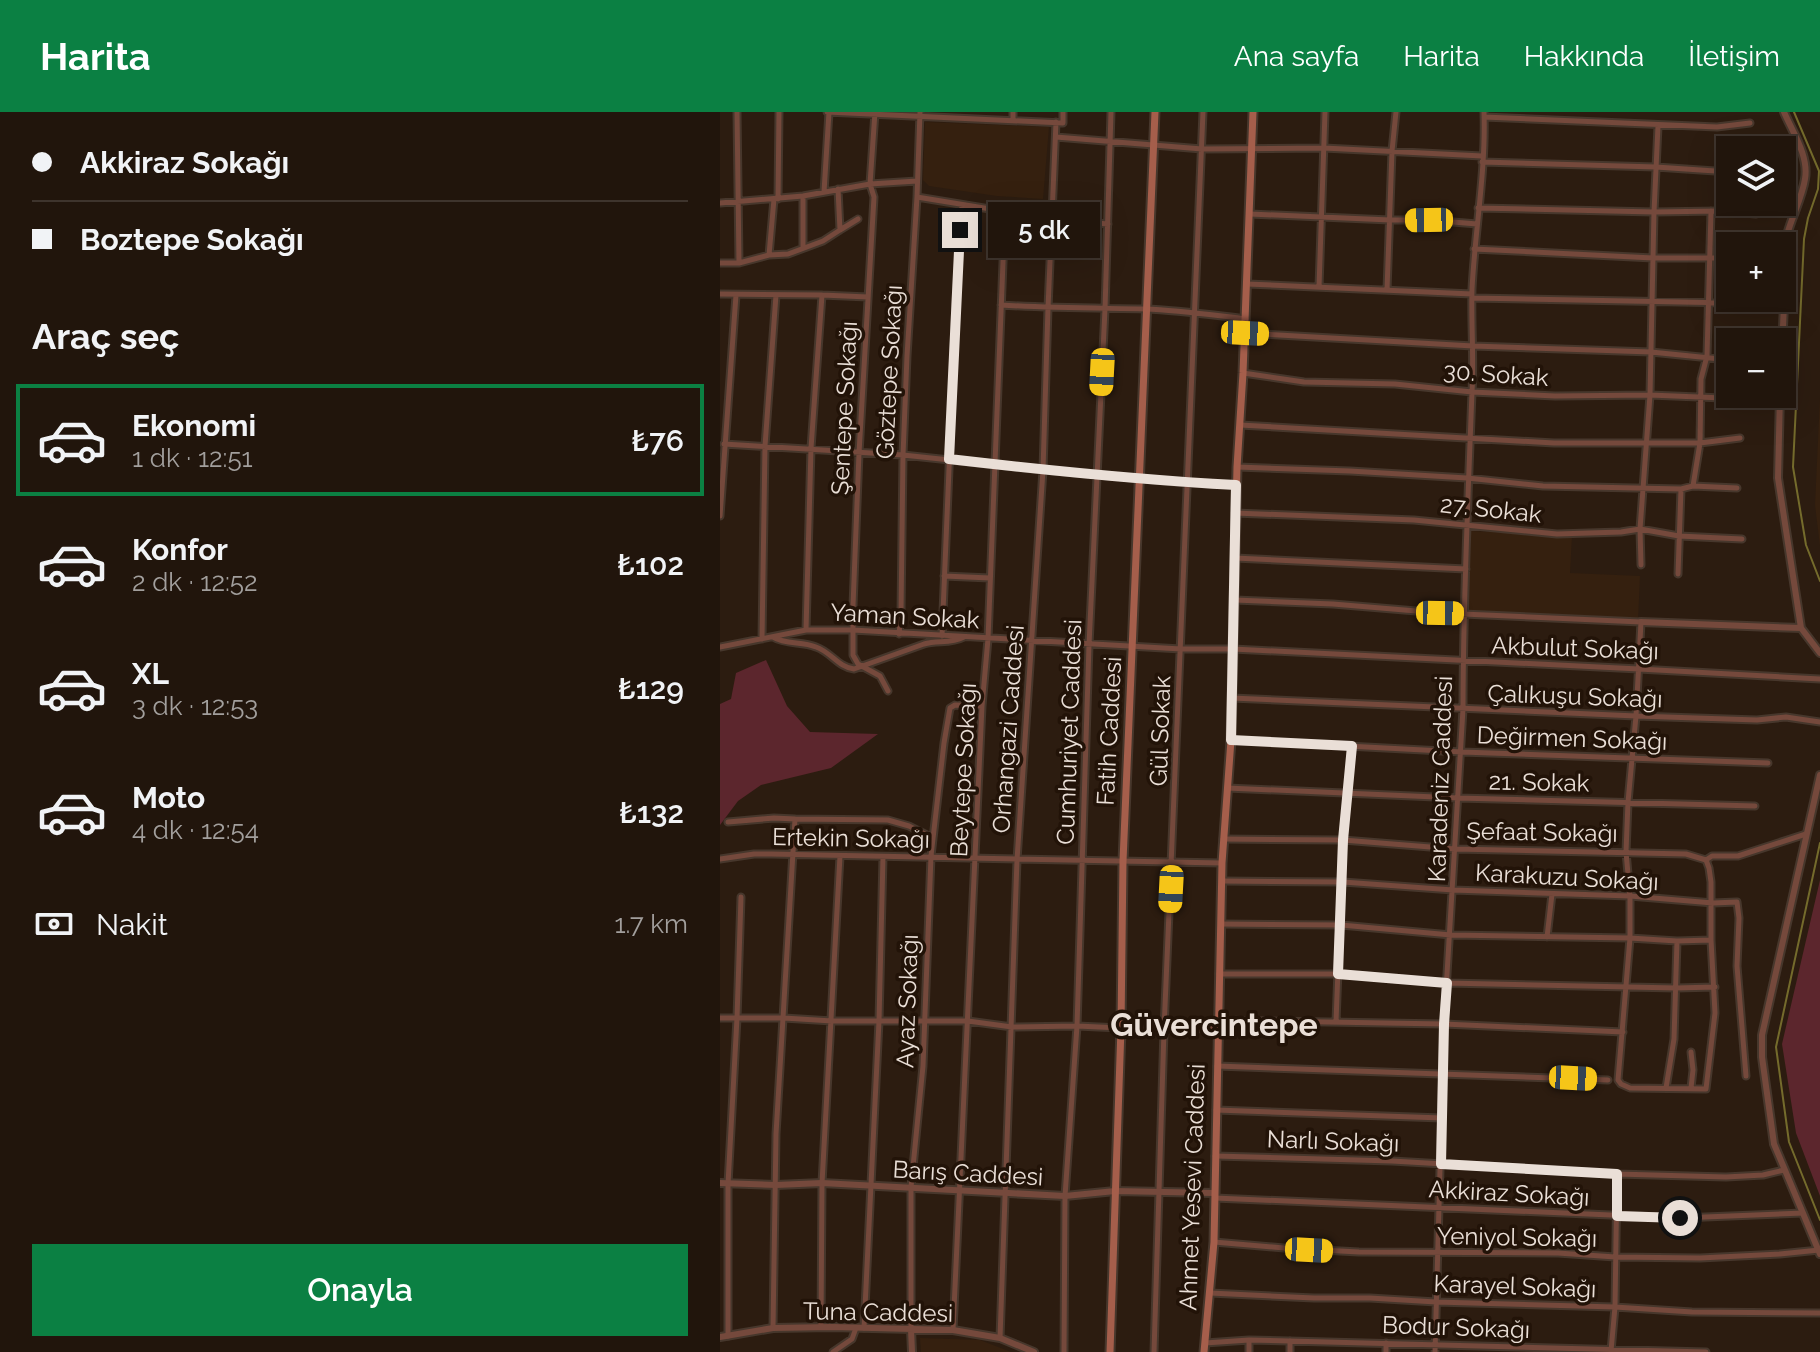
<!DOCTYPE html>
<html lang="tr">
<meta charset="utf-8">
<style>
:root{--surface:#21150c;--page:#291e15;--text:#f1f3f6;--muted:#a29f9d;--line:#3e342d;--accent:#0b8043}
body{margin:0;font-family:Raleway,sans-serif;background:var(--page);color:var(--text);height:100vh;display:flex;flex-direction:column;font-size:30px;white-space:nowrap}
*{box-sizing:border-box;margin:0}
p{font-size:26px;color:var(--muted)}
.icon{flex:none;width:44px;height:44px;fill:none;stroke:currentColor;stroke-width:2;stroke-linecap:round;stroke-linejoin:round}
.map{position:relative;flex:1;overflow:hidden}
.panel{display:flex;flex-direction:column;background:var(--surface);width:720px}
.panel>*{flex:none}
.hud{display:grid;align-content:center;height:176px;padding:0 32px;background:var(--surface)}
.fabs{position:absolute;left:996px;top:24px;display:grid;gap:16px}
.fabs a{display:grid;place-items:center;width:80px;height:80px;border-radius:0px;background:var(--surface);box-shadow:0 8px 32px #0002,0 0 0 2px var(--line);font-size:40px}
.end{position:absolute;width:36px;height:36px;margin:-18px;border:10px solid #eadfd7;background:#111;box-shadow:0 0 0 4px #111}
.from{border-radius:50%}
.bubble{position:absolute;height:56px;border-radius:0px;background:var(--surface);box-shadow:0 8px 32px #0002,0 0 0 2px var(--line);font-size:26px;font-weight:600;line-height:56px;text-align:center}
.car{position:absolute;width:24px;height:48px;margin:-24px -12px;border-radius:10px;box-shadow:0 0 6px 2px #0007;background:linear-gradient(#f5c518 24%,#345 0 40%,#f5c518 0 76%,#345 0 86%,#f5c518 0)}
.hud b{display:flex;align-items:center;gap:28px;height:76px;font-size:30px}
.hud b+b{border-top:2px solid var(--line)}
.hud i{width:20px;height:20px;background:var(--text)}
ul{padding:0;list-style:none}
li{display:flex;align-items:center;gap:24px;height:112px;margin:0 16px 12px;padding:0 16px;border:4px solid transparent;border-radius:0px}
li div{flex:1}
li b{display:block;font-size:30px}
li em{font-style:normal;font-weight:600}
li.on{border-color:var(--accent)}
li>.icon{width:72px;height:72px;stroke-width:1.5}
h2{padding:0 32px;font-size:36px;line-height:96px}
.pay{display:flex;align-items:center;gap:20px;height:88px;padding:0 32px;font-size:30px}
.pay p{margin-inline-start:auto}
.button{display:flex;gap:16px;margin-top:auto;padding:16px 32px}
.button a{flex:1;height:92px;border-radius:0px;background:var(--accent);color:#fff;font-size:32px;font-weight:600;line-height:92px;text-align:center}
header{display:flex;align-items:center;gap:48px;box-sizing:border-box;height:112px;padding:0 40px;background:var(--accent);color:#fff}
header strong{font-size:38px}
nav{display:flex;gap:44px;margin-inline-start:auto;font-size:28px}
main{display:flex;flex:1;min-height:0}
.map>svg:first-child{display:block}
.built{fill:#35200f}
.green{fill:#5c262d}
.lines{fill:none;stroke-linecap:round;stroke-linejoin:round}
.stream{stroke:#746b2c;stroke-width:2}
.minor-casing{stroke:#47372c;stroke-width:9}
.tertiary-casing{stroke:#47372c;stroke-width:10}
.secondary-casing{stroke:#47372c;stroke-width:11}
.minor{stroke:#75493c;stroke-width:5}
.tertiary{stroke:#75493c;stroke-width:6}
.secondary{stroke:#a55e4b;stroke-width:7}
.route{stroke:#eadfd7;stroke-width:10}
.labels{text-anchor:middle;dominant-baseline:central;stroke-width:7;stroke-linejoin:round;paint-order:stroke}
.street-label{font-size:24px;fill:#eadfd7;stroke:#221308}
.district-label{font-size:32px;font-weight:bold;fill:#eadfd7;stroke:#221308}
</style>
<header>
<strong>Harita</strong>
<nav><a>Ana sayfa</a><a>Harita</a><a>Hakkında</a><a>İletişim</a></nav>
</header>
<main>
<section class="panel">
<div class="hud">
<b><i class="from"></i>Akkiraz Sokağı</b>
<b><i></i>Boztepe Sokağı</b>
</div>
<h2>Araç seç</h2>
<ul>
<li class="on"><svg class="icon" aria-label="car" viewBox="0 0 24 24"><path d="M5 17H2v-5l4-1 3-4h7l3 4 3 1v5h-3M9 17h6M6 11h13"/><circle cx="7" cy="17" r="2"/><circle cx="17" cy="17" r="2"/></svg><div><b>Ekonomi</b><p>1 dk · 12:51</p></div><em>₺76</em></li>
<li><svg class="icon" aria-label="car" viewBox="0 0 24 24"><path d="M5 17H2v-5l4-1 3-4h7l3 4 3 1v5h-3M9 17h6M6 11h13"/><circle cx="7" cy="17" r="2"/><circle cx="17" cy="17" r="2"/></svg><div><b>Konfor</b><p>2 dk · 12:52</p></div><em>₺102</em></li>
<li><svg class="icon" aria-label="car" viewBox="0 0 24 24"><path d="M5 17H2v-5l4-1 3-4h7l3 4 3 1v5h-3M9 17h6M6 11h13"/><circle cx="7" cy="17" r="2"/><circle cx="17" cy="17" r="2"/></svg><div><b>XL</b><p>3 dk · 12:53</p></div><em>₺129</em></li>
<li><svg class="icon" aria-label="car" viewBox="0 0 24 24"><path d="M5 17H2v-5l4-1 3-4h7l3 4 3 1v5h-3M9 17h6M6 11h13"/><circle cx="7" cy="17" r="2"/><circle cx="17" cy="17" r="2"/></svg><div><b>Moto</b><p>4 dk · 12:54</p></div><em>₺132</em></li>
</ul>
<div class="pay"><svg class="icon" aria-label="cash" viewBox="0 0 24 24"><path d="M3 7h18v10H3z"/><circle cx="12" cy="12" r="2"/></svg>Nakit<p>1.7 km</p></div>
<div class="button"><a>Onayla</a></div>
</section>
<div class="map">
<svg width="1100" height="1240" viewBox="0 0 1100 1240">
<rect width="100%" height="100%" fill="#2c1c10"/>
<path class="built" d="M205 10 329 15 323 87 277 84 209 74 203 68Z
M1100 286V434L1095 393Z
M751 419 852 424 850 461 920 464 918 509 747 501Z
M200 1226 260 1228 291 1240H201Z"/>
<path class="green" d="M46 548 67 594 90 620 158 622 111 656 41 673 18 689 0 713V592L11 587 16 561Z
M1100 768V1084L1076 1021 1062 932Z"/>
<g class="lines">
<path class="stream" d="M1074 0 1099 59 1098 77 1088 106 1084 127 1073 355 1086 433 1100 469
M1100 731 1056 935 1069 1030 1100 1108"/>
<g class="minor-casing">
<path id="minor" d="M17 0 19 151
M107 0 343 11V0
M155 0 150 72 154 85 139 341 133 494V543L138 552 160 564 168 579
M764 5 997 15 1030 11
M293 8V0
M336 25 482 37 604 36 762 44
M762 50 936 55 1010 60
M104 80 109 0
M197 85 331 107 388 112
M58 87 59 0
M0 91 83 84 150 72 197 69
M758 96 934 100 999 99 1036 102
M530 102 670 108H709L757 112
M120 118 138 107
M83 136V84
M754 137 933 146H1010
M49 143 54 87
M0 151H19L49 143 68 142 103 129 120 118 118 77
M527 172 752 182
M599 175 605 0
M667 178 672 39 676 0
M0 182 102 183 148 185
M753 186 1013 191
M281 193C329 196 377 196 425 197 459 198 492 203 526 207
M525 221 753 234 931 240 1010 248
M523 261 584 270 675 272 752 280 835 284 930 283 1027 287
M520 313 834 331H980L1020 326
M4 332 183 343 323 358 467 371 516 373
M517 355 630 359 747 366 823 374 961 377 973 374 1017 376
M973 374 980 331 981 267 987 244 991 99
M515 401 694 408 837 422 901 420 920 417 959 424 1022 427
M0 404 16 183
M515 446 746 457
M921 453 920 417 930 283 934 100 938 14
M958 462 961 377
M224 464 270 466
M515 488 613 492 720 501 921 510 916 604 908 690 906 740 910 784V826L898 968 901 972 910 976 986 977 995 901 991 828V770L989 756 986 748
M86 518 91 336 102 183
M179 522 181 501 183 343 187 244 197 85 200 0
M222 524 236 190 242 93
M53 525C66 533 82 529 96 535 111 540 118 555 134 557L204 532C218 528 230 532 244 525
M42 527 45 334 56 183
M0 535 86 518H133L461 537H513L919 557 1100 567
M512 586 916 604 1037 608 1066 605 1100 610
M511 628 742 640 1048 651
M507 676 738 686 1035 694
M8 710 54 706 75 707
M503 727 623 728 735 737 966 742 986 748 992 744H1018L1086 722
M0 747 34 742H51L502 751
M502 769 623 770 733 778 910 784 993 791 1017 790 1019 806 1017 854 1026 964
M501 812 621 813 731 823 910 826 957 829 991 828
M827 825 832 782
M499 862H618L727 871 956 876 995 875
M0 906H64L112 909H248L292 915 357 914 444 918 498 916
M498 908 724 912 903 920
M616 910 623 728 632 634
M497 954 888 968
M946 976 954 927 957 829
M971 976 973 958 971 940
M496 998 722 1006
M495 1044 672 1049 897 1062 1006 1065 1043 1063 1064 1058
M495 1086 960 1106 1083 1101
M494 1130 564 1136 639 1140 838 1141 895 1145 980 1146 1060 1142 1099 1138
M490 1181 594 1186H650L716 1190 895 1195 972 1200 1100 1201
M101 1215 102 1071 120 744
M53 1216 56 1022 75 707 168 708 189 714 213 726
M144 1216 159 909 163 745
M191 1217V1075L203 954 211 744 224 631 230 596 235 593 262 594
M233 1218 262 594 268 527 285 100
M8 1224V1072L17 906 21 785
M280 1226 297 748 323 358 328 196 336 10
M570 1229V1240
M485 1231 529 1228 986 1240
M891 1239 895 1195 897 1062
M113 1240 132 1227 136 1216
M344 1240 345 1084 357 914 369 533 385 197 391 0
M434 1240 444 918 483 0
M529 1240V1228
M666 1240V1231
M715 1240 724 912 743 597C743 492 748 386 752 280 754 246 751 211 752 177 755 118 766 59 764 0"/>
</g>
<g class="tertiary-casing">
<path id="tertiary" d="M1062 238 1067 123C1072 104 1082 86 1085 67 1089 44 1073 21 1064 0
M1060 282 1058 366 1081 516
M921 510 1081 516 1100 541
M1100 663 1042 923V945L1054 1032 1100 1142
M0 1071 56 1073 102 1071 345 1084 395 1079 494 1081
M191 1217 192 1240
M0 1225 53 1216 112 1215 233 1218 280 1226 314 1240"/>
</g>
<g class="secondary-casing">
<path id="secondary" d="M390 1240 401 916 403 749 435 0
M484 1240 494 1130 502 751 511 628 517 355 523 261 533 0"/>
</g>
<use href="#minor" class="minor"/>
<use href="#tertiary" class="tertiary"/>
<use href="#secondary" class="secondary"/>
</g>
<g class="lines">
<path class="route" d="M240 118 229 347C324 358 420 368 516 373L511 628 632 634 623 728 618 862 727 871 724 912 721 1052 897 1062V1104L960 1106"/>
</g>
<g class="labels">
<g class="street-label">
<text transform="translate(169 260) rotate(-87)">Göztepe Sokağı</text>
<text transform="translate(776 262) rotate(4)">30. Sokak</text>
<text transform="translate(124 296) rotate(-87)">Şentepe Sokağı</text>
<text transform="translate(771 397) rotate(6)">27. Sokak</text>
<text transform="translate(185 504) rotate(3)">Yaman Sokak</text>
<text transform="translate(855 536) rotate(2)">Akbulut Sokağı</text>
<text transform="translate(855 584) rotate(2)">Çalıkuşu Sokağı</text>
<text transform="translate(288 617) rotate(-86)">Orhangazi Caddesi</text>
<text transform="translate(389 619) rotate(-87)">Fatih Caddesi</text>
<text transform="translate(440 619) rotate(-88)">Gül Sokak</text>
<text transform="translate(349 620) rotate(-88)">Cumhuriyet Caddesi</text>
<text transform="translate(852 626) rotate(2)">Değirmen Sokağı</text>
<text transform="translate(243 658) rotate(-87)">Beytepe Sokağı</text>
<text transform="translate(720 667) rotate(-88)">Karadeniz Caddesi</text>
<text transform="translate(819 670) rotate(1)">21. Sokak</text>
<text transform="translate(822 720) rotate(1)">Şefaat Sokağı</text>
<text transform="translate(131 726) rotate(1)">Ertekin Sokağı</text>
<text transform="translate(847 765) rotate(3)">Karakuzu Sokağı</text>
<text transform="translate(187 889) rotate(-88)">Ayaz Sokağı</text>
<text transform="translate(613 1029) rotate(2)">Narlı Sokağı</text>
<text transform="translate(248 1061) rotate(3)">Barış Caddesi</text>
<text transform="translate(472 1075) rotate(-88)">Ahmet Yesevi Caddesi</text>
<text transform="translate(789 1081) rotate(3)">Akkiraz Sokağı</text>
<text transform="translate(797 1125) rotate(1)">Yeniyol Sokağı</text>
<text transform="translate(795 1174) rotate(2)">Karayel Sokağı</text>
<text transform="translate(158 1200) rotate(1)">Tuna Caddesi</text>
<text transform="translate(736 1215) rotate(2)">Bodur Sokağı</text>
</g>
<g class="district-label">
<text x="494" y="912">Güvercintepe</text>
</g>
</g>
</svg>
<div class="fabs">
<a><svg class="icon" aria-label="layers" viewBox="0 0 24 24"><path d="M12 4l9 5-9 5-9-5zM3 14l9 5 9-5"/></svg></a>
<a>+</a>
<a>−</a>
</div>
<i class="end from" style="left:960px;top:1106px"></i>
<i class="end" style="left:240px;top:118px"></i>
<div class="bubble" style="left:268px;top:90px;width:112px">5 dk</div>
<i class="car" style="left:709px;top:108px;rotate:269deg"></i>
<i class="car" style="left:525px;top:221px;rotate:93deg"></i>
<i class="car" style="left:382px;top:260px;rotate:183deg"></i>
<i class="car" style="left:720px;top:501px;rotate:91deg"></i>
<i class="car" style="left:451px;top:777px;rotate:183deg"></i>
<i class="car" style="left:853px;top:966px;rotate:93deg"></i>
<i class="car" style="left:589px;top:1138px;rotate:93deg"></i>
</div>
</main>
